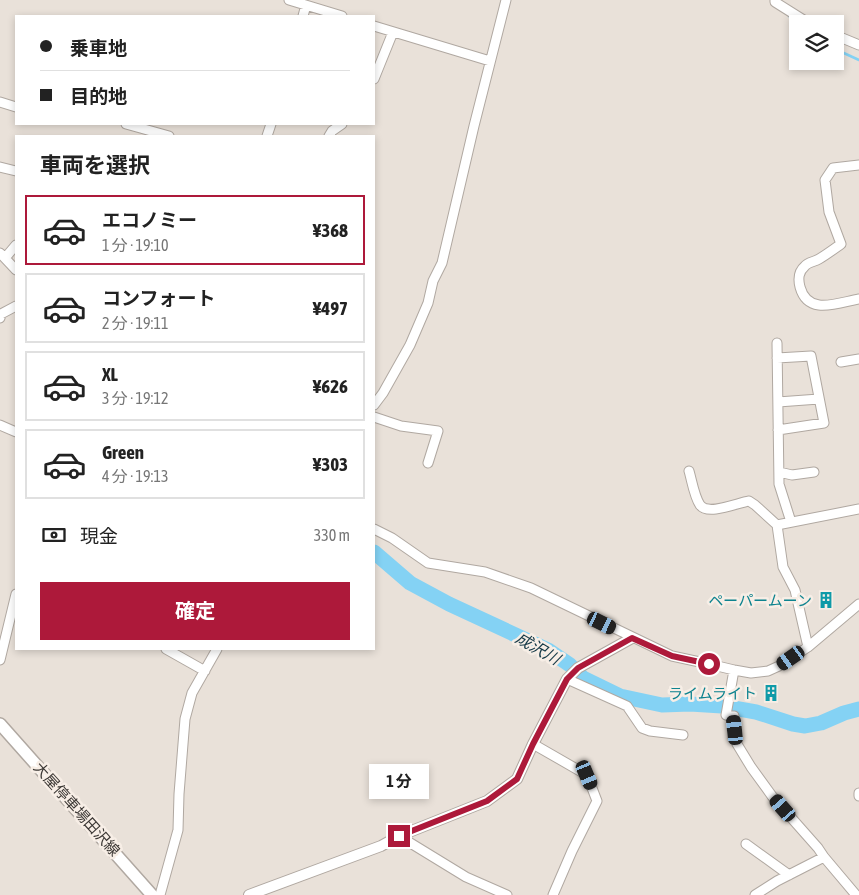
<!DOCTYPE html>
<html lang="ja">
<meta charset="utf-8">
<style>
:root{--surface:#fff;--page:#f6f6f6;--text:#222;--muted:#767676;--line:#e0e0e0;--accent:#ad193a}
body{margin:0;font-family:"Asap Condensed","Noto Sans JP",sans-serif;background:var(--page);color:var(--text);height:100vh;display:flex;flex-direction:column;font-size:19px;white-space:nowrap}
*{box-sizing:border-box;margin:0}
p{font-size:16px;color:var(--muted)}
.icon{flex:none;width:28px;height:28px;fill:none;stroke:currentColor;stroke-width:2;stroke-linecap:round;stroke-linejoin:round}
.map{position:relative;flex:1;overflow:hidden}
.sheet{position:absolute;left:15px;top:135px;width:360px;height:515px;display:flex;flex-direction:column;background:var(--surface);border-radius:0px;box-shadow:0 2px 8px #0003}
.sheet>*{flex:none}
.top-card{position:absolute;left:15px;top:15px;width:360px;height:110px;border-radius:0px;box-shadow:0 2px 8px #0003;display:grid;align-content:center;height:110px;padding:0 25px;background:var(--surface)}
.fabs{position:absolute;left:789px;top:15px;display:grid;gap:10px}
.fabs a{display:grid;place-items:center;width:55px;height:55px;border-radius:0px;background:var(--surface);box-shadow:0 2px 8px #0003;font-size:25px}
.end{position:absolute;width:22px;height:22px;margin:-11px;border:6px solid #ad193a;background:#fff;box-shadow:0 0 0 2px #fff}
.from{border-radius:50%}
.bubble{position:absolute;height:35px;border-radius:0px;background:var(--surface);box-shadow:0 2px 8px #0003;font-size:16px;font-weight:700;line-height:35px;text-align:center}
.car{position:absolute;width:15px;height:30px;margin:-15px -8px;border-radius:6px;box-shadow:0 0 4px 1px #0007;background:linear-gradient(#222 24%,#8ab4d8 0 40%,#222 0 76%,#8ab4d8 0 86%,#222 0)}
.top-card b{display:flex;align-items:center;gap:18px;height:48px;font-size:19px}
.top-card b+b{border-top:1px solid var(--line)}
.top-card i{width:12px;height:12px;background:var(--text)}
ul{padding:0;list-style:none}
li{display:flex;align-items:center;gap:15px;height:70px;margin:0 10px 8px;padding:0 15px;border:2px solid var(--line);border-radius:0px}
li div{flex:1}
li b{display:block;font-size:19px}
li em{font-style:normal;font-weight:700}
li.on{border-color:var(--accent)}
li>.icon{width:45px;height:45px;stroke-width:1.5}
h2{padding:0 25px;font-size:22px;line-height:60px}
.pay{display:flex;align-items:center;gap:12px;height:55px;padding:0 25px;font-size:19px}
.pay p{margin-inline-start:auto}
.button{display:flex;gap:10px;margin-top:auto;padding:10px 25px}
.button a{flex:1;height:58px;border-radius:0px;background:var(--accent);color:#fff;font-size:20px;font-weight:700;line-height:58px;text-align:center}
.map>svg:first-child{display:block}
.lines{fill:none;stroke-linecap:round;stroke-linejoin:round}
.stream{stroke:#84d2f4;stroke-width:2.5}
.river{stroke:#84d2f4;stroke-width:15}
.minor-casing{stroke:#b0a8a1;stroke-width:11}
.tertiary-casing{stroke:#b0a8a1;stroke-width:12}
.secondary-casing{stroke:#b0a8a1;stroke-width:14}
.minor{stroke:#fff;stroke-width:9}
.tertiary{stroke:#fff;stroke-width:10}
.secondary{stroke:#fff;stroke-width:11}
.route{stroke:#ad193a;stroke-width:6}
.labels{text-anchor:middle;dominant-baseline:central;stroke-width:5;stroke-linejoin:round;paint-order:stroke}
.culture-label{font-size:15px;fill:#0d838f;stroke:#f7eee6;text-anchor:end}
.street-label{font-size:15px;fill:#3a3633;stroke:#f7eee6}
.water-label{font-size:16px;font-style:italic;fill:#143846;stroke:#f7eee6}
</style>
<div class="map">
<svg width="859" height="895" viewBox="0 0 859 895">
<rect width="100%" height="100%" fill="#e9e1d9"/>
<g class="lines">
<path class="stream" d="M789 16 799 24
M835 49 859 60"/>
<path class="river" d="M374 552 410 583 449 604 548 650 570 665 583 678 620 696 662 705 690 704 722 706 756 712 793 724 805 726 821 723 844 713 859 709"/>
<g class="minor-casing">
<path id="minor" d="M289 0 342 16
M775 0V2L810 24
M303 16 306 5
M374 26 490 61
M835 35 859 45
M374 79 393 32
M0 102 16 107
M126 124 169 136
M267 136 271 124
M329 136 332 131 342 124
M859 165 833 168 825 180 829 212 841 244C834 249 826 255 819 259 814 262 808 262 805 266 798 272 798 279 800 287 808 316 837 303 859 299
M0 167 16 171
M0 253 16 270
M5 258 16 245
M0 318 1 314 16 306
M777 343 779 484 791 522
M777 358 811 356 824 423 778 430
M841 362 859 359
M778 402 819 399
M374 405 383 393 410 345 428 303 433 281 442 263 474 126 506 0
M374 417 401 426 438 431 428 463
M0 425 16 432
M689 471C692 481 694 496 700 505 708 516 737 503 749 501L755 505 777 525 783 567 795 590 808 647
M779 472 792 475 814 472
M777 525 859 509
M374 529 392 538 428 563 485 572 531 588 672 656 709 664 734 670 751 673 768 671 779 666 808 647 859 604
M166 649 205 671
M0 660 16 594
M734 670 726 715 734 716 737 744 751 767 772 796 818 848 824 857 856 895
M567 679 627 706 642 728 650 731 683 735
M533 744 587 775 597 801 572 851 553 895
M859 793V796
M399 836 466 877 507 895
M746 844 789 875
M160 895 178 830 179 794 185 719 192 693 217 649
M755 895 777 881 824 857"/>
</g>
<g class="tertiary-casing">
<path id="tertiary" d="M249 895 381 846 399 836 487 801 517 779 533 744 567 679 578 668 632 638"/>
</g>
<g class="secondary-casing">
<path id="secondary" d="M0 724 152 895"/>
</g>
<use href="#minor" class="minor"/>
<use href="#tertiary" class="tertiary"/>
<use href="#secondary" class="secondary"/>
</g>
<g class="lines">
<path class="route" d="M399 836 487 801 517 779 533 744 567 679 578 668 632 638 672 656 709 664"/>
</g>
<defs>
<g id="building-bare" transform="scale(1.35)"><path d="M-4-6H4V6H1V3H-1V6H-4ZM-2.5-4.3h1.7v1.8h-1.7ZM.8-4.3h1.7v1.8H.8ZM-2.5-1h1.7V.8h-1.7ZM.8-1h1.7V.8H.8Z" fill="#0f9aa8" stroke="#f7eee6" stroke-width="2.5" paint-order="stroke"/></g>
</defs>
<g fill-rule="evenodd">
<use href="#building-bare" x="826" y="600"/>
<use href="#building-bare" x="771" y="693"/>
</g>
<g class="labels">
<g class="culture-label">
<text x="812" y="600">ペーパームーン</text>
<text x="757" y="693">ライムライト</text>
</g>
<g class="street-label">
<text transform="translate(77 809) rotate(48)">大屋停車場田沢線</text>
</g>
<g class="water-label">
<text transform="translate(538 648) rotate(30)">成沢川</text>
</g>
</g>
</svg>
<div class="fabs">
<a><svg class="icon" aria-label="layers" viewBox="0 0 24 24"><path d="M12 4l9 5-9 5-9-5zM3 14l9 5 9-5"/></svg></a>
</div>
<i class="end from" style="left:709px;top:664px"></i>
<i class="end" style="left:399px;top:836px"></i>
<div class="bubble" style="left:369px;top:764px;width:60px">1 分</div>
<i class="car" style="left:602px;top:623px;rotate:116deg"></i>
<i class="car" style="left:791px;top:658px;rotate:235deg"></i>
<i class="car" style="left:735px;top:730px;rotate:354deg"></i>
<i class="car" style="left:587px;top:775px;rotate:157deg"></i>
<i class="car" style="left:783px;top:808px;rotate:319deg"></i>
<div class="top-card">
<b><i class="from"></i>乗車地</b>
<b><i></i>目的地</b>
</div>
<section class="sheet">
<h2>車両を選択</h2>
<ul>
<li class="on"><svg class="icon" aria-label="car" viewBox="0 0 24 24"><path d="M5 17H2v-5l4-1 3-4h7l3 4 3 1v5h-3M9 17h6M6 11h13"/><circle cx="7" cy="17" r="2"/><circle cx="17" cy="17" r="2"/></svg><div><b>エコノミー</b><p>1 分 · 19:10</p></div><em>¥368</em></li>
<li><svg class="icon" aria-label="car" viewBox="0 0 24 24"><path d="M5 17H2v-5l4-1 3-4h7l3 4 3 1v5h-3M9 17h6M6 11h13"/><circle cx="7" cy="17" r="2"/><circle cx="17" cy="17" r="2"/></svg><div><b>コンフォート</b><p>2 分 · 19:11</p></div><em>¥497</em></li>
<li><svg class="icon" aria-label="car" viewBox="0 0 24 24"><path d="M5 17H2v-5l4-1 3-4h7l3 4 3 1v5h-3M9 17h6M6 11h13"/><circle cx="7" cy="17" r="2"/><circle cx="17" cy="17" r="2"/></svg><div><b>XL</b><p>3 分 · 19:12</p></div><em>¥626</em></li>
<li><svg class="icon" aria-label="car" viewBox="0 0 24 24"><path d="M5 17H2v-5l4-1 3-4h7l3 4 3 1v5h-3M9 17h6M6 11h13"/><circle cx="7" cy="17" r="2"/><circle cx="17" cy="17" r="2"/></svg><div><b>Green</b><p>4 分 · 19:13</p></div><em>¥303</em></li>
</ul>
<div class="pay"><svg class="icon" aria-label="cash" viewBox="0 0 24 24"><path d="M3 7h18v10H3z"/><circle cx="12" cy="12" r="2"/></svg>現金<p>330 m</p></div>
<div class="button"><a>確定</a></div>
</section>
</div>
